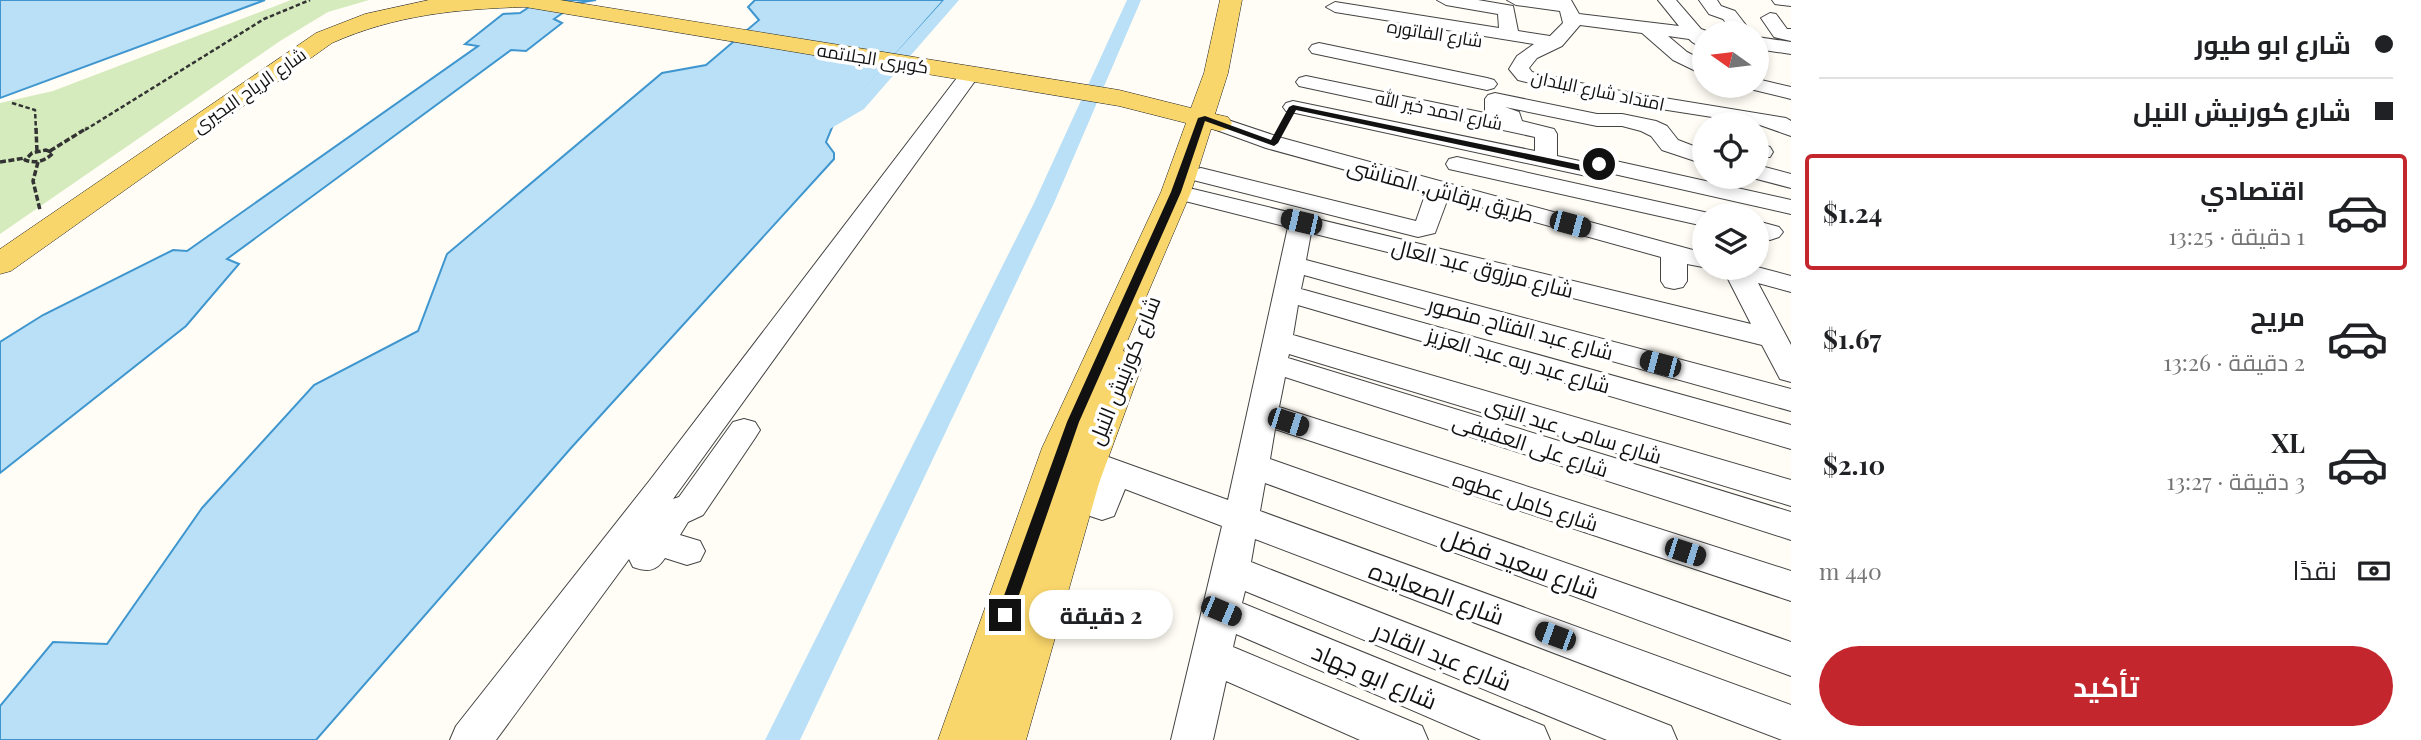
<!DOCTYPE html>
<html lang="ar">
<meta charset="utf-8">
<style>
:root{--surface:#fff;--page:#f6f6f6;--text:#202124;--muted:#757577;--line:#e0e0e0;--accent:#c4262e}
body{margin:0;font-family:"Playfair Display",Cairo,serif;background:var(--page);color:var(--text);direction:rtl;height:100vh;display:flex;flex-direction:column;font-size:26px;white-space:nowrap}
*{box-sizing:border-box;margin:0}
p{font-size:23px;color:var(--muted)}
.icon{flex:none;width:38px;height:38px;fill:none;stroke:currentColor;stroke-width:2;stroke-linecap:round;stroke-linejoin:round}
.map{position:relative;flex:1;overflow:hidden;direction:ltr}
.sheet{display:flex;flex-direction:column;background:var(--surface);width:630px}
.sheet>*{flex:none}
.guide{display:grid;align-content:center;height:154px;padding:0 28px;background:var(--surface)}
.needle{width:46px;rotate:284deg}
.tools{position:absolute;left:1692px;top:21px;display:grid;gap:14px}
.tools a{display:grid;place-items:center;width:77px;height:77px;border-radius:50%;background:var(--surface);box-shadow:0 4px 10px #0003;font-size:35px}
.end{position:absolute;width:32px;height:32px;margin:-16px;border:9px solid #111;background:#fff;box-shadow:0 0 0 4px #fff}
.from{border-radius:50%}
.bubble{position:absolute;height:49px;border-radius:24px;background:var(--surface);box-shadow:0 4px 10px #0003;font-size:23px;font-weight:700;line-height:49px;text-align:center;direction:rtl}
.car{position:absolute;width:21px;height:42px;margin:-21px -10px;border-radius:9px;box-shadow:0 0 5px 2px #0007;background:linear-gradient(#222 24%,#8ab4d8 0 40%,#222 0 76%,#8ab4d8 0 86%,#222 0)}
.guide b{display:flex;align-items:center;gap:24px;height:66px;font-size:26px}
.guide b+b{border-top:2px solid var(--line)}
.guide i{width:18px;height:18px;background:var(--text)}
ul{padding:0;list-style:none}
li{display:flex;align-items:center;gap:21px;height:116px;margin:0 14px 10px;padding:0 14px;border:4px solid transparent;border-radius:7px}
li div{flex:1}
li b{display:block;font-size:26px}
li em{font-style:normal;font-weight:700}
li.active{border-color:var(--accent)}
li>.icon{width:63px;height:63px;stroke-width:1.5}
.pay{display:flex;align-items:center;gap:18px;height:77px;padding:0 28px;font-size:26px}
.pay p{margin-inline-start:auto}
.button{display:flex;gap:14px;margin-top:auto;padding:14px 28px}
.button a{flex:1;height:80px;border-radius:42px;background:var(--accent);color:#fff;font-size:28px;font-weight:700;line-height:80px;text-align:center}
main{display:flex;flex:1;min-height:0}
.map>svg:first-child{display:block}
.green{fill:#d5ebbd}
.water{fill:#b9e0f7;stroke:#3f96cf;stroke-width:2}
.lines{fill:none;stroke-linecap:round;stroke-linejoin:round}
.canal{fill:#b9e0f7;fill-rule:evenodd}
.minor-casing{stroke:#444;stroke-width:2}
.major-casing{stroke:#222;stroke-width:1}
.path-far1{stroke:#333;stroke-width:2.5;stroke-dasharray:4.5 2.5;stroke-linecap:butt}
.path{stroke:#333;stroke-width:3.5;stroke-dasharray:6 2.5;stroke-linecap:butt}
.minor{fill:#fff;fill-rule:evenodd}
.major{fill:#f9d66b;fill-rule:evenodd}
.route{fill:#111}
.labels{text-anchor:middle;dominant-baseline:central;stroke-width:7;stroke-linejoin:round;paint-order:stroke}
.far-street-label{font-size:18px;fill:#111;stroke:#fff}
.street-label{font-size:21px;fill:#111;stroke:#fff}
.near-street-label{font-size:24px;fill:#111;stroke:#fff}
</style>
<main>
<section class="sheet">
<div class="guide">
<b><i class="from"></i>شارع ابو طيور</b>
<b><i></i>شارع كورنيش النيل</b>
</div>
<ul>
<li class="active"><svg class="icon" aria-label="car" viewBox="0 0 24 24"><path d="M5 17H2v-5l4-1 3-4h7l3 4 3 1v5h-3M9 17h6M6 11h13"/><circle cx="7" cy="17" r="2"/><circle cx="17" cy="17" r="2"/></svg><div><b>اقتصادي</b><p>1 دقيقة · 13:25</p></div><em>$1.24</em></li>
<li><svg class="icon" aria-label="car" viewBox="0 0 24 24"><path d="M5 17H2v-5l4-1 3-4h7l3 4 3 1v5h-3M9 17h6M6 11h13"/><circle cx="7" cy="17" r="2"/><circle cx="17" cy="17" r="2"/></svg><div><b>مريح</b><p>2 دقيقة · 13:26</p></div><em>$1.67</em></li>
<li><svg class="icon" aria-label="car" viewBox="0 0 24 24"><path d="M5 17H2v-5l4-1 3-4h7l3 4 3 1v5h-3M9 17h6M6 11h13"/><circle cx="7" cy="17" r="2"/><circle cx="17" cy="17" r="2"/></svg><div><b>XL</b><p>3 دقيقة · 13:27</p></div><em>$2.10</em></li>
</ul>
<div class="pay"><svg class="icon" aria-label="cash" viewBox="0 0 24 24"><path d="M3 7h18v10H3z"/><circle cx="12" cy="12" r="2"/></svg>نقدًا<p>440 m</p></div>
<div class="button"><a>تأكيد</a></div>
</section>
<div class="map">
<svg width="1791" height="740" viewBox="0 0 1791 740">
<rect width="100%" height="100%" fill="#fffdf5"/>
<path class="green" d="M291 0H369L328 12 280 41 0 234V103L53 91Z"/>
<path class="water" d="M0 0H265L0 98Z
M540 0H596L577 3 554 19 562 23 526 51 511 50 227 259 239 264 186 326 0 473V342L43 315 173 250 187 251 478 46 465 44 503 14 520 13Z
M755 0H944L833 125 826 142 834 153V159L571 448 316 740H0V706L53 642 107 644 202 508 314 385 418 331 447 254 662 73 706 65 759 20 748 7Z"/>
<g class="lines">
<path class="canal" d="M944 0H959L864 109 823 133H811L808 129 811 125 852 101Z
M1127 0H1141L1054 203 800 740H765L1034 203Z"/>
<g class="minor-casing">
<path id="minor" d="M1437 0H1478L1513 6 1518 31 1550 36 1563 23 1560 11 1516 5 1507 0H1571L1579 14 1679 26 1658 0H1676L1701 29 1712 33H1704V44C1697 46 1694 44 1689 39L1668 36 1687 52 1704 61V75L1673 60 1642 33 1580 25 1562 46 1537 58 1529 68 1532 72 1603 88 1786 118 1791 121V136L1757 124 1603 100 1518 80 1509 69 1517 56 1534 44 1335 12 1326 7 1335 2 1499 28 1498 14 1446 5Z
M1699 0H1717L1721 6 1735 11 1752 33H1734L1723 19 1709 14Z
M1772 0H1791V6L1775 4Z
M1770 13 1776 14 1787 29H1791V41L1774 37 1761 18Z
M1757 37 1791 42V54L1757 49Z
M1319 43 1487 78 1494 80 1497 84 1494 88 1487 90 1312 53 1309 49 1312 45Z
M970 68 977 70 980 74 673 499 679 497 733 422 744 419 755 422 760 430 755 438 703 515 688 522 680 535 700 541 705 551 700 561 687 565 665 558C656 572 647 572 633 567L629 559 496 740H450L456 726 650 480 963 70Z
M1306 76 1485 113V99L1488 95 1495 93 1597 114H1622L1656 121 1667 126 1678 140 1704 150V164L1662 150 1651 136 1641 131 1622 126H1597L1505 107 1519 112 1522 121 1554 129 1557 134V156L1589 163 1602 158 1791 200V214L1605 172 1591 177 1286 111 1283 107 1286 103 1293 101 1535 151V137L1299 86 1296 82 1299 78Z
M1757 79 1791 87V99L1750 89 1747 86H1757Z
M1219 117 1282 138 1704 253V268H1708L1687 264V281L1683 287 1674 289 1665 287 1661 281V257L1448 198 1435 233 1418 237 1193 180 1189 175 1193 170 1201 168 1416 221 1426 192 1266 148 1211 128 1208 123 1211 118Z
M1757 143 1770 147 1773 152 1770 157H1757Z
M1457 157 1704 212 1714 215H1704V226L1449 169 1446 164 1449 159Z
M1757 165 1791 174V188L1749 177H1757Z
M1193 189 1751 324 1726 275 1721 274 1717 268 1757 267 1791 276V292L1758 283 1791 345V382L1780 379 1762 345 1311 233 1306 260 1791 389V411L1304 275 1301 289 1791 425V449L1298 305 1293 335 1791 480V506L1289 354 1288 358 1791 512V540L1285 377 1279 407 1791 571V601L1275 429 1270 459 1791 642V676L1265 483 1260 511 1791 705V740H1782L1255 539 1251 562 1671 726 1677 740H1607L1245 591 1242 603 1544 726 1550 740H1481L1236 634 1233 647 1422 726 1428 740H1360L1226 681 1213 740H1171L1222 526 1125 489 1114 516 1102 520 1090 516 1085 507 1095 478 1074 470 1070 461 1074 452 1086 449 1228 500 1288 227 1185 201 1181 196 1185 191Z
M1757 221 1779 227 1783 232 1779 237 1770 240 1757 237Z"/>
</g>
<g class="major-casing">
<path id="major" d="M429 0H560L1119 90 1191 108 1204 73 1220 0H1242L1228 73 1215 114 1228 117 1232 123 1228 129 1219 131 1211 129 1191 192 1123 351 1138 354 1143 363 1099 483 1026 740H938L1042 448 1161 192 1186 123 1119 106 525 7C457 9 395 15 332 43L11 271 0 274V249L316 33 365 14Z"/>
</g>
<path class="path-far1" d="M12 103 35 110 36 130
M85 130 264 19 310 0"/>
<path class="path" d="M36 128 37 152
M46 150 53 153C45 161 36 164 25 160L32 153Z
M50 151 87 128
M0 162 25 158
M38 162 33 181 40 210"/>
<use href="#minor" class="minor"/>
<use href="#major" class="major"/>
</g>
<path class="route" d="M1293 105 1591 167 1599 162 1603 164 1598 172 1591 173 1296 110 1278 143 1274 146 1205 121 1181 192 1079 422 1012 615 1010 619H1000L997 615 1067 422 1171 192 1198 118 1205 116 1271 140 1289 107Z"/>
<g class="labels">
<g class="far-street-label">
<text transform="translate(1435 33) rotate(9)">شارع الفاتوره</text>
<text transform="translate(873 58) rotate(9)">كوبرى الجلاتمه</text>
<text transform="translate(249 90) rotate(-35)">شارع الرياح البحيرى</text>
<text transform="translate(1598 90) rotate(12)">امتداد شارع البلدان</text>
<text transform="translate(1439 110) rotate(12)">شارع احمد خير الله</text>
</g>
<g class="street-label">
<text transform="translate(1441 189) rotate(15)">طريق برقاش, المناشى</text>
<text transform="translate(1483 267) rotate(14)">شارع مرزوق عبد العال</text>
<text transform="translate(1521 327) rotate(15)">شارع عبد الفتاح منصور</text>
<text transform="translate(1519 359) rotate(16)">شارع عبد ربه عبد العزيز</text>
<text transform="translate(1123 370) rotate(-68)">شارع كورنيش النيل</text>
<text transform="translate(1574 429) rotate(17)">شارع سامى عبد النبى</text>
<text transform="translate(1531 444) rotate(18)">شارع على العفيفى</text>
<text transform="translate(1526 500) rotate(18)">شارع كامل عطوه</text>
</g>
<g class="near-street-label">
<text transform="translate(1521 562) rotate(20)">شارع سعيد فضل</text>
<text transform="translate(1437 592) rotate(20)">شارع الصعايده</text>
<text transform="translate(1443 655) rotate(22)">شارع عبد القادر</text>
<text transform="translate(1375 675) rotate(23)">شارع ابو جهاد</text>
</g>
</g>
</svg>
<div class="tools">
<a><svg class="needle" viewBox="-14 -14 28 28"><path d="M0-13l5 13h-10z" fill="#e53935"/><path d="M0 13l5-13h-10z" fill="#757577"/></svg></a>
<a><svg class="icon" aria-label="locate" viewBox="0 0 24 24"><circle cx="12" cy="12" r="6"/><path d="M12 2v4M12 18v4M2 12h4M18 12h4"/></svg></a>
<a><svg class="icon" aria-label="layers" viewBox="0 0 24 24"><path d="M12 4l9 5-9 5-9-5zM3 14l9 5 9-5"/></svg></a>
</div>
<i class="end from" style="left:1599px;top:164px"></i>
<i class="end" style="left:1005px;top:615px"></i>
<div class="bubble" style="left:1029px;top:590px;width:144px">2 دقيقة</div>
<i class="car" style="left:1301px;top:222px;rotate:283deg"></i>
<i class="car" style="left:1570px;top:224px;rotate:105deg"></i>
<i class="car" style="left:1660px;top:364px;rotate:285deg"></i>
<i class="car" style="left:1288px;top:422px;rotate:108deg"></i>
<i class="car" style="left:1685px;top:552px;rotate:108deg"></i>
<i class="car" style="left:1221px;top:611px;rotate:113deg"></i>
<i class="car" style="left:1555px;top:636px;rotate:290deg"></i>
</div>
</main>
